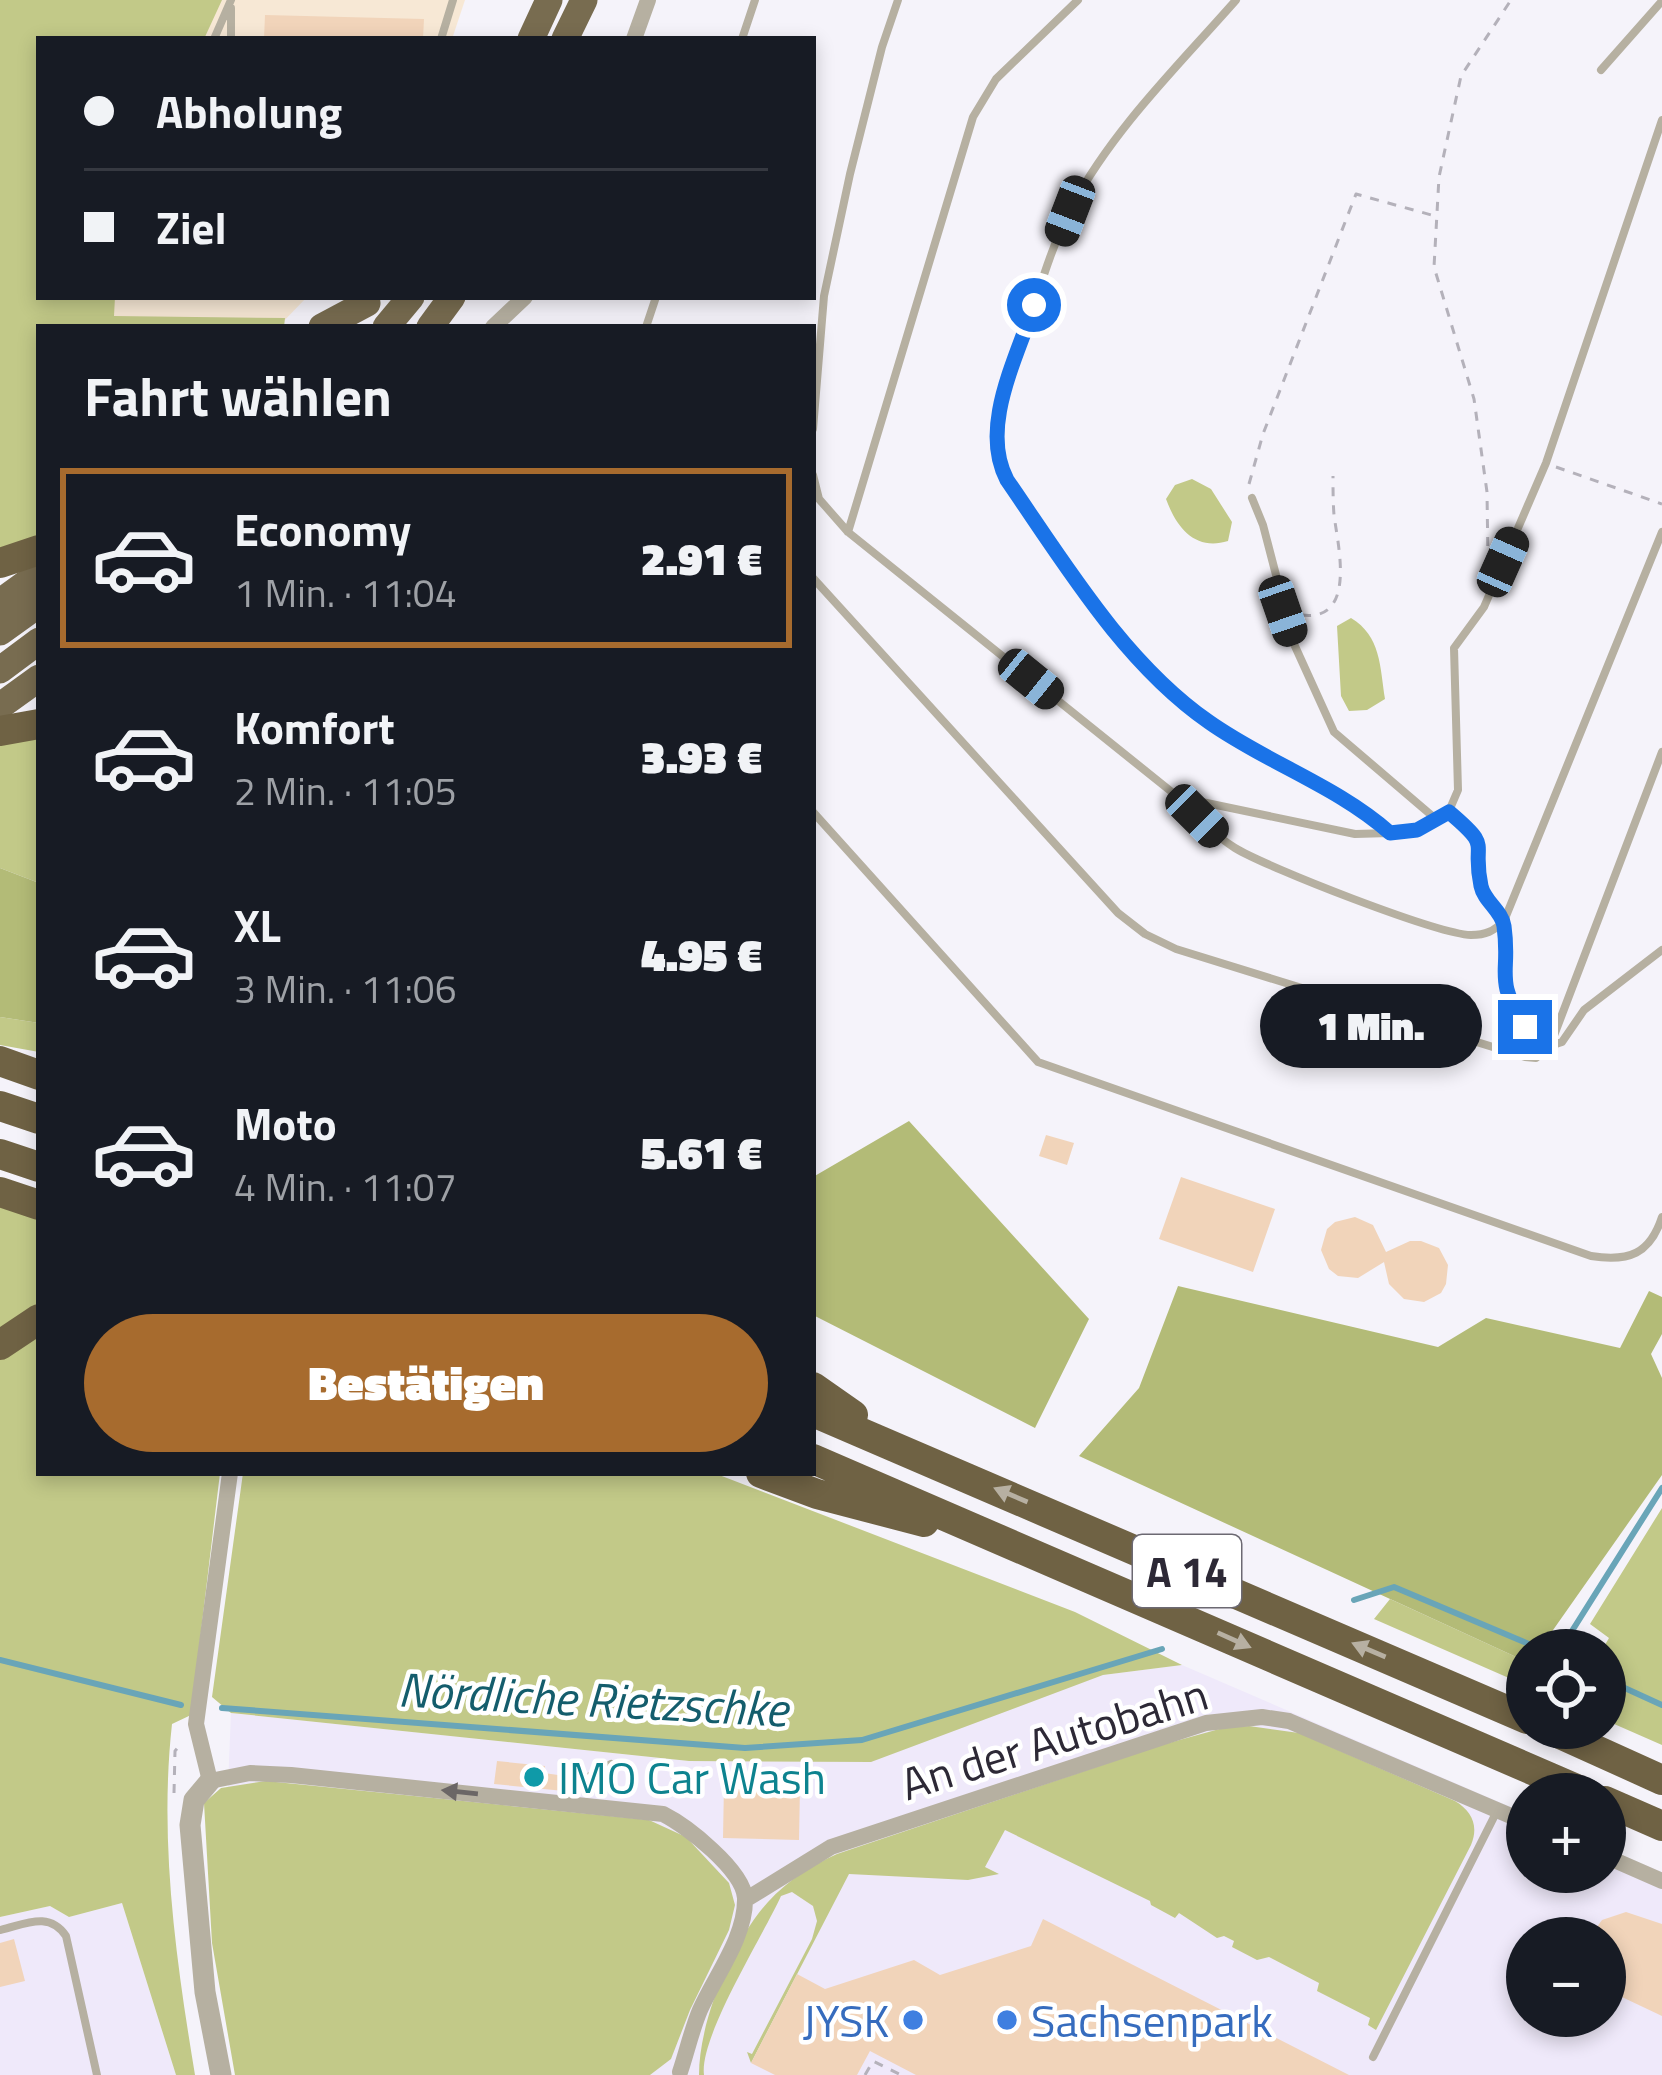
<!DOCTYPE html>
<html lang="de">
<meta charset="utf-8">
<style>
:root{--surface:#171b24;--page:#20242c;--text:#f1f3f6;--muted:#9ea1a6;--line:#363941;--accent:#a76b2e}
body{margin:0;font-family:"Titillium Web",sans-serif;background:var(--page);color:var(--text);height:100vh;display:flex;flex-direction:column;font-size:45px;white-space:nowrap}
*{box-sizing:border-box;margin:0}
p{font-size:39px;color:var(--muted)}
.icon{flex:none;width:66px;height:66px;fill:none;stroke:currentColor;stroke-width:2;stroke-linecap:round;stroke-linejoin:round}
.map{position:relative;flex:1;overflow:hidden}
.drawer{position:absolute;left:36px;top:324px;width:780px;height:1152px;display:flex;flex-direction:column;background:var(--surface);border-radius:0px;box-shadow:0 6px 18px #0003}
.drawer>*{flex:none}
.banner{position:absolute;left:36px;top:36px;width:780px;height:264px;border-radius:0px;box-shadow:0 6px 18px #0003;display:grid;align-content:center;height:264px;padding:0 48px;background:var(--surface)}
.buttons{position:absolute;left:1506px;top:1629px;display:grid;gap:24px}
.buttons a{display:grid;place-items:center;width:120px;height:120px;border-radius:50%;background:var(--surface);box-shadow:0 6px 18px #0003;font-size:60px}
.end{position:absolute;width:54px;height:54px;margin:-27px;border:15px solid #1a73e8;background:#fff;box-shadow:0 0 0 6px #fff}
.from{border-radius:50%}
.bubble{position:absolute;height:84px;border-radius:42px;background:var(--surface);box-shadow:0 6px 18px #0003;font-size:39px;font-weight:800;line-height:84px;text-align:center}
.car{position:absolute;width:36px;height:72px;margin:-36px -18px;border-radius:15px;box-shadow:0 0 9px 3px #0007;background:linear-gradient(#222 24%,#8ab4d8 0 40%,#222 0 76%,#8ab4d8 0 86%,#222 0)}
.banner b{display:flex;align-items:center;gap:42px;height:114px;font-size:45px}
.banner b+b{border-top:3px solid var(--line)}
.banner i{width:30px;height:30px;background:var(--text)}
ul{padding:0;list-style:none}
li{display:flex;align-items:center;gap:36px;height:180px;margin:0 24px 18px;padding:0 24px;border:6px solid transparent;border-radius:0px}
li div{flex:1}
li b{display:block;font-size:45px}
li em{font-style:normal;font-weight:800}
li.selected{border-color:var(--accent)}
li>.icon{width:108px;height:108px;stroke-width:1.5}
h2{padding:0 48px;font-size:54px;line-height:144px}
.primary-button{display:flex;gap:24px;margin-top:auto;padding:24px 48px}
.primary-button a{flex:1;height:138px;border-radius:72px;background:var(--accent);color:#fff;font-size:48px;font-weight:800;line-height:138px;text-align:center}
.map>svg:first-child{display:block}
.built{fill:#efe9fa;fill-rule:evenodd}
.industrial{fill:#f7e8d5}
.green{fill:#c2c988}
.forest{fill:#b3bb77}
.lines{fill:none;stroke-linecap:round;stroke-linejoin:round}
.stream{stroke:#69a5b8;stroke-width:6}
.building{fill:#f1d4ba}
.path{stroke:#b4b1ba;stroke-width:3;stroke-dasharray:9 9;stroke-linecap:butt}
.service{stroke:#b6b0a1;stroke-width:8}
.minor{stroke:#b6b0a1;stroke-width:16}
.tertiary{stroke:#b6b0a1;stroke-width:21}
.trunk{stroke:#786c50;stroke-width:27}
.motorway{stroke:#6f6244;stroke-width:30}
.oneway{fill:#b7b0a2}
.oneway2{fill:#6b6666}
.route{stroke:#1a73e8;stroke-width:15}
.culture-dot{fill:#0f9aa8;stroke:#fff;stroke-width:4.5}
.shop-dot{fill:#3f7fe0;stroke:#fff;stroke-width:4.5}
.labels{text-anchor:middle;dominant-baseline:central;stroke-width:9;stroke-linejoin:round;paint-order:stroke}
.shield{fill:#fff;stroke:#6c6972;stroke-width:3}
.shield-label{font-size:42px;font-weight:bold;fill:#2d2936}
.street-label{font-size:45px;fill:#2d2936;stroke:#fff}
.culture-label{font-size:45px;fill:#0d838f;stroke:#fff;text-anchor:start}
.shop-label{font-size:45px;fill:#366cbe;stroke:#fff;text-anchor:end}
.water-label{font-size:48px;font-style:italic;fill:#145d6c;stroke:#fff}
</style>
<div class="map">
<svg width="1662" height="2075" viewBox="0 0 1662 2075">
<rect width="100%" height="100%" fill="#f5f3fa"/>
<path class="built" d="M1182 1665 1527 1814V1872H1605V1848L1662 1872V2075H255L228 1786 231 1713 689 1761 1103 1675ZM1527 1938H1605V2016H1527Z
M122 1903 176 2075H0V1917L50 1906 69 1917Z"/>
<path class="industrial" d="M0 0H465L452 39H39V297H307L278 327H39Z"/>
<path class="green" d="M0 0H222L204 39H39V297H115L114 316 285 318 284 327H39V537L0 551Z
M1192 479 1211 489 1232 522 1228 541C1196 551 1177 529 1166 499L1175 485Z
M1351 618C1381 636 1380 667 1385 699L1367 710 1349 711 1341 696 1337 626Z
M39 736V883L0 868V743Z
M0 1017 39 1023V1052L0 1045Z
M0 1203 39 1217V1304L0 1332Z
M39 1333V1473H220L191 1715 172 1724C159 1841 176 1960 195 2075H176L122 1903 69 1917 50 1906 0 1917V1359Z
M243 1473H714L1075 1612 1182 1665 1103 1675 871 1762 689 1761 231 1713 212 1697Z
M1662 1508V1745L1605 1720V1650H1602L1609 1638 1590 1624Z
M1390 1599 1527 1662V1686L1374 1619Z
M1249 1726 1299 1733 1455 1801C1472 1811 1479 1826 1471 1845L1376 2030 1368 2025 1370 2018 1317 1991 1319 1983 1269 1957 1257 1960 1232 1947 1234 1941 1224 1936 1217 1938 1179 1913 1175 1918 1151 1905 1150 1901 1005 1830 985 1867 999 1874 968 1880 849 1874 751 2063 747 2052 752 2054 812 1939 817 1921 813 1906 792 1892 781 1896C763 1936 699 2037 704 2075H699C699 2021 732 1942 768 1902 788 1880 811 1866 837 1854L1165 1744 1223 1728Z
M266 1781 649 1820 686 1837 729 1883 735 1905 729 1930 690 2010 671 2059 650 2075H235L212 1943 204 1803 221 1788Z"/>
<path class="forest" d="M0 868 39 883V1023L0 1017Z
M909 1121 1089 1319 1035 1428 813 1315V1177Z
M1178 1286 1438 1347 1486 1318 1620 1348 1649 1291 1662 1297V1334L1651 1354 1662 1378V1475L1539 1650H1527V1662L1079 1456 1139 1388Z"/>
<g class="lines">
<path class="stream" d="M1354 1600 1394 1587 1543 1650
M1560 1650 1662 1488
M0 1660 181 1705
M1605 1679 1662 1705
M222 1708 745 1748 862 1740 1162 1649"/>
</g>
<path class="building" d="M265 15 424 19 423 39H264Z
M1046 1135 1074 1143 1067 1165 1039 1156Z
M1181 1177 1275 1209 1253 1272 1159 1239Z
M1355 1217 1373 1225 1386 1252 1410 1241H1421L1439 1248 1448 1265 1446 1284 1441 1293 1424 1302 1404 1299 1389 1284 1384 1262 1358 1278 1338 1276 1329 1269 1321 1250 1327 1229 1335 1222Z
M497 1761 545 1766 544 1773 572 1777 565 1782 564 1791 494 1784Z
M724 1784 800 1787 799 1840 723 1838Z
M1626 1912 1662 1924V2016L1605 1989V1938H1589L1602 1920Z
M1043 1919 1349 2075H916L870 2051 857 2075H775L751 2063 797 1974 825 1989 914 1960 940 1975 1031 1946Z
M14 1939 25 1981 0 1987V1943Z"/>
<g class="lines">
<path class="path" d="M1556 467 1662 504
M1249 484 1263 434 1356 194 1435 216
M1488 564 1487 492 1474 399 1434 267 1439 177 1461 76 1511 0
M1302 615C1357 622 1338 546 1334 515 1333 502 1333 489 1333 476
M174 1793 175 1751 180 1745
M865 2075 873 2061 901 2075"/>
<path class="service" d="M1236 0C1178 66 1114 128 1072 206 1049 251 1035 304 1019 351 1008 386 992 421 998 457 1002 483 1025 506 1039 527 1087 596 1138 669 1205 719 1264 763 1336 784 1390 833
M231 8V39
M214 39 231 0
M441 39 453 0
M742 39 755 0
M1601 70 1662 1
M646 327 656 297
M813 429 824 296 850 174 882 47 898 0
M813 475 819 499 848 532 1178 797 1355 834 1390 833 1417 830 1437 820 1449 811 1458 790 1454 648 1484 607 1546 463 1662 120
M1252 498 1263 525 1294 644 1334 732 1437 820
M848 532 973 117 996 79 1078 0
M813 578 1118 913 1145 934 1176 949 1525 1057 1536 1058 1550 1046 1662 752
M1180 798C1197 816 1214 835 1235 848 1268 868 1437 934 1471 935 1486 935 1494 931 1504 921L1662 532
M1449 811C1500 855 1466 848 1483 892 1487 904 1501 912 1504 923 1507 933 1503 950 1503 961 1501 997 1518 1028 1550 1046L1562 1042 1584 1010 1662 950
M813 812 1038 1062 1591 1256C1629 1262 1650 1254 1662 1217
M571 1787 611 1764
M0 1930C26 1924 49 1911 66 1936L97 2075
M1373 2057 1497 1811"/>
<path class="minor" d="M634 39 648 0
M493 327 525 297
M230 1473 196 1724 210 1781 250 1773 291 1775 663 1814C687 1826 743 1870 745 1898 746 1937 715 1976 700 2010 692 2029 687 2051 680 2072
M1605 1856 1662 1881
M745 1900 831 1847 1206 1723 1262 1717 1289 1721 1527 1823"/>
<path class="tertiary" d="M210 1781 194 1800 190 1825 205 1992 221 2075"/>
<path class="trunk" d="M531 39 549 0
M565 39 584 0
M322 327 367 303
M386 327 411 297
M430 327 452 297
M0 602 39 574
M0 632 39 604
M0 670 39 641
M0 706 39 678"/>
<path class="motorway" d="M0 563 39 550
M0 731 39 724
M0 1061 39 1075
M0 1106 39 1119
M0 1154 39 1167
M0 1192 39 1205
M0 1345 39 1319
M813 1387 853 1415
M813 1412 1527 1719
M813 1459 1588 1794
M761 1473 817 1494 924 1522
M1547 1728 1662 1780
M1605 1801 1662 1826"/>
</g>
<defs><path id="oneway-solid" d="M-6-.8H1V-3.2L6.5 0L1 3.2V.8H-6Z" transform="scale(3)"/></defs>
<g class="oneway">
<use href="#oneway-solid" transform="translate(1011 1495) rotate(-157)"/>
<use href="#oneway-solid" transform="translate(1234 1640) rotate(24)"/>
<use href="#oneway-solid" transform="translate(1369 1650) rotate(-157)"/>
</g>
<use class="oneway2" href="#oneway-solid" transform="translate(460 1792) rotate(-174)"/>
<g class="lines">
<path class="route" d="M1034 305C1017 358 979 427 1007 480 1065 564 1124 663 1209 722 1267 763 1337 786 1390 833L1417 830 1449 812C1494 850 1471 839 1481 886 1484 901 1502 911 1504 926 1511 976 1493 976 1525 1027"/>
</g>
<circle class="culture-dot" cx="534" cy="1777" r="12"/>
<g class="shop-dot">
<circle cx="913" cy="2020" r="12"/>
<circle cx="1007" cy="2020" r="12"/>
</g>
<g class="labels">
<rect class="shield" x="1133" y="1535" width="108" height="72" rx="9"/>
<g class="shield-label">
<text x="1187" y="1571">A 14</text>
</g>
<g class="street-label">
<text transform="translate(1054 1738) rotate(-17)">An der Autobahn</text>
</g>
<g class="culture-label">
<text x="558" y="1777">IMO Car Wash</text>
</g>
<g class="shop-label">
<text x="889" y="2020">JYSK</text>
<text x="1031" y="2020" text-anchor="start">Sachsenpark</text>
</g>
<g class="water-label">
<text transform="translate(593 1699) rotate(3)">Nördliche Rietzschke</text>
</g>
</g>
</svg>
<div class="buttons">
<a><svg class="icon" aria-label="locate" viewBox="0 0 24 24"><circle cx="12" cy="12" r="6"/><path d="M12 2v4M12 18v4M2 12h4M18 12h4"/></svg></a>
<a>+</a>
<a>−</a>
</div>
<i class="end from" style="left:1034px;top:305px"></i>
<i class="end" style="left:1525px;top:1027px"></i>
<div class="bubble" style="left:1260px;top:984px;width:222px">1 Min.</div>
<i class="car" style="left:1070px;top:211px;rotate:201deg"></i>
<i class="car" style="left:1503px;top:562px;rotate:24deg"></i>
<i class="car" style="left:1283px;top:611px;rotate:161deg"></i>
<i class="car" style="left:1031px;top:679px;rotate:129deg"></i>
<i class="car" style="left:1197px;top:816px;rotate:135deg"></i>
<div class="banner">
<b><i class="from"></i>Abholung</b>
<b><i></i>Ziel</b>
</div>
<section class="drawer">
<h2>Fahrt wählen</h2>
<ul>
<li class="selected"><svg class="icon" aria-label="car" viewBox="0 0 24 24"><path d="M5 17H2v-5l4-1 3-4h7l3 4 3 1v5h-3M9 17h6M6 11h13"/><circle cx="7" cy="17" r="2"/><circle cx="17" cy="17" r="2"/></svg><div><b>Economy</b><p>1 Min. · 11:04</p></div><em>2.91 €</em></li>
<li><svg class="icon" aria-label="car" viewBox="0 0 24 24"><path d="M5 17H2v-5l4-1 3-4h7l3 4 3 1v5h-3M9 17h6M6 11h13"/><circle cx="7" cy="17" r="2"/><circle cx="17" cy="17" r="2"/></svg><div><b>Komfort</b><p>2 Min. · 11:05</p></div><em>3.93 €</em></li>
<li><svg class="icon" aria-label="car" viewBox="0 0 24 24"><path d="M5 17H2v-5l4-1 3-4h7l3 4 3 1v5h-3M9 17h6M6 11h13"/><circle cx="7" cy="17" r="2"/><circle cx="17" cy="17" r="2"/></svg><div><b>XL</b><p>3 Min. · 11:06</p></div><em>4.95 €</em></li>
<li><svg class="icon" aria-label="car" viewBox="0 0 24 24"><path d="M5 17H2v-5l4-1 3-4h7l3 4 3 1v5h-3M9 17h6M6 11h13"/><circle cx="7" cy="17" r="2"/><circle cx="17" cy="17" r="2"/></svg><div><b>Moto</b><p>4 Min. · 11:07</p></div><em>5.61 €</em></li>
</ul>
<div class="primary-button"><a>Bestätigen</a></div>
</section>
</div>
